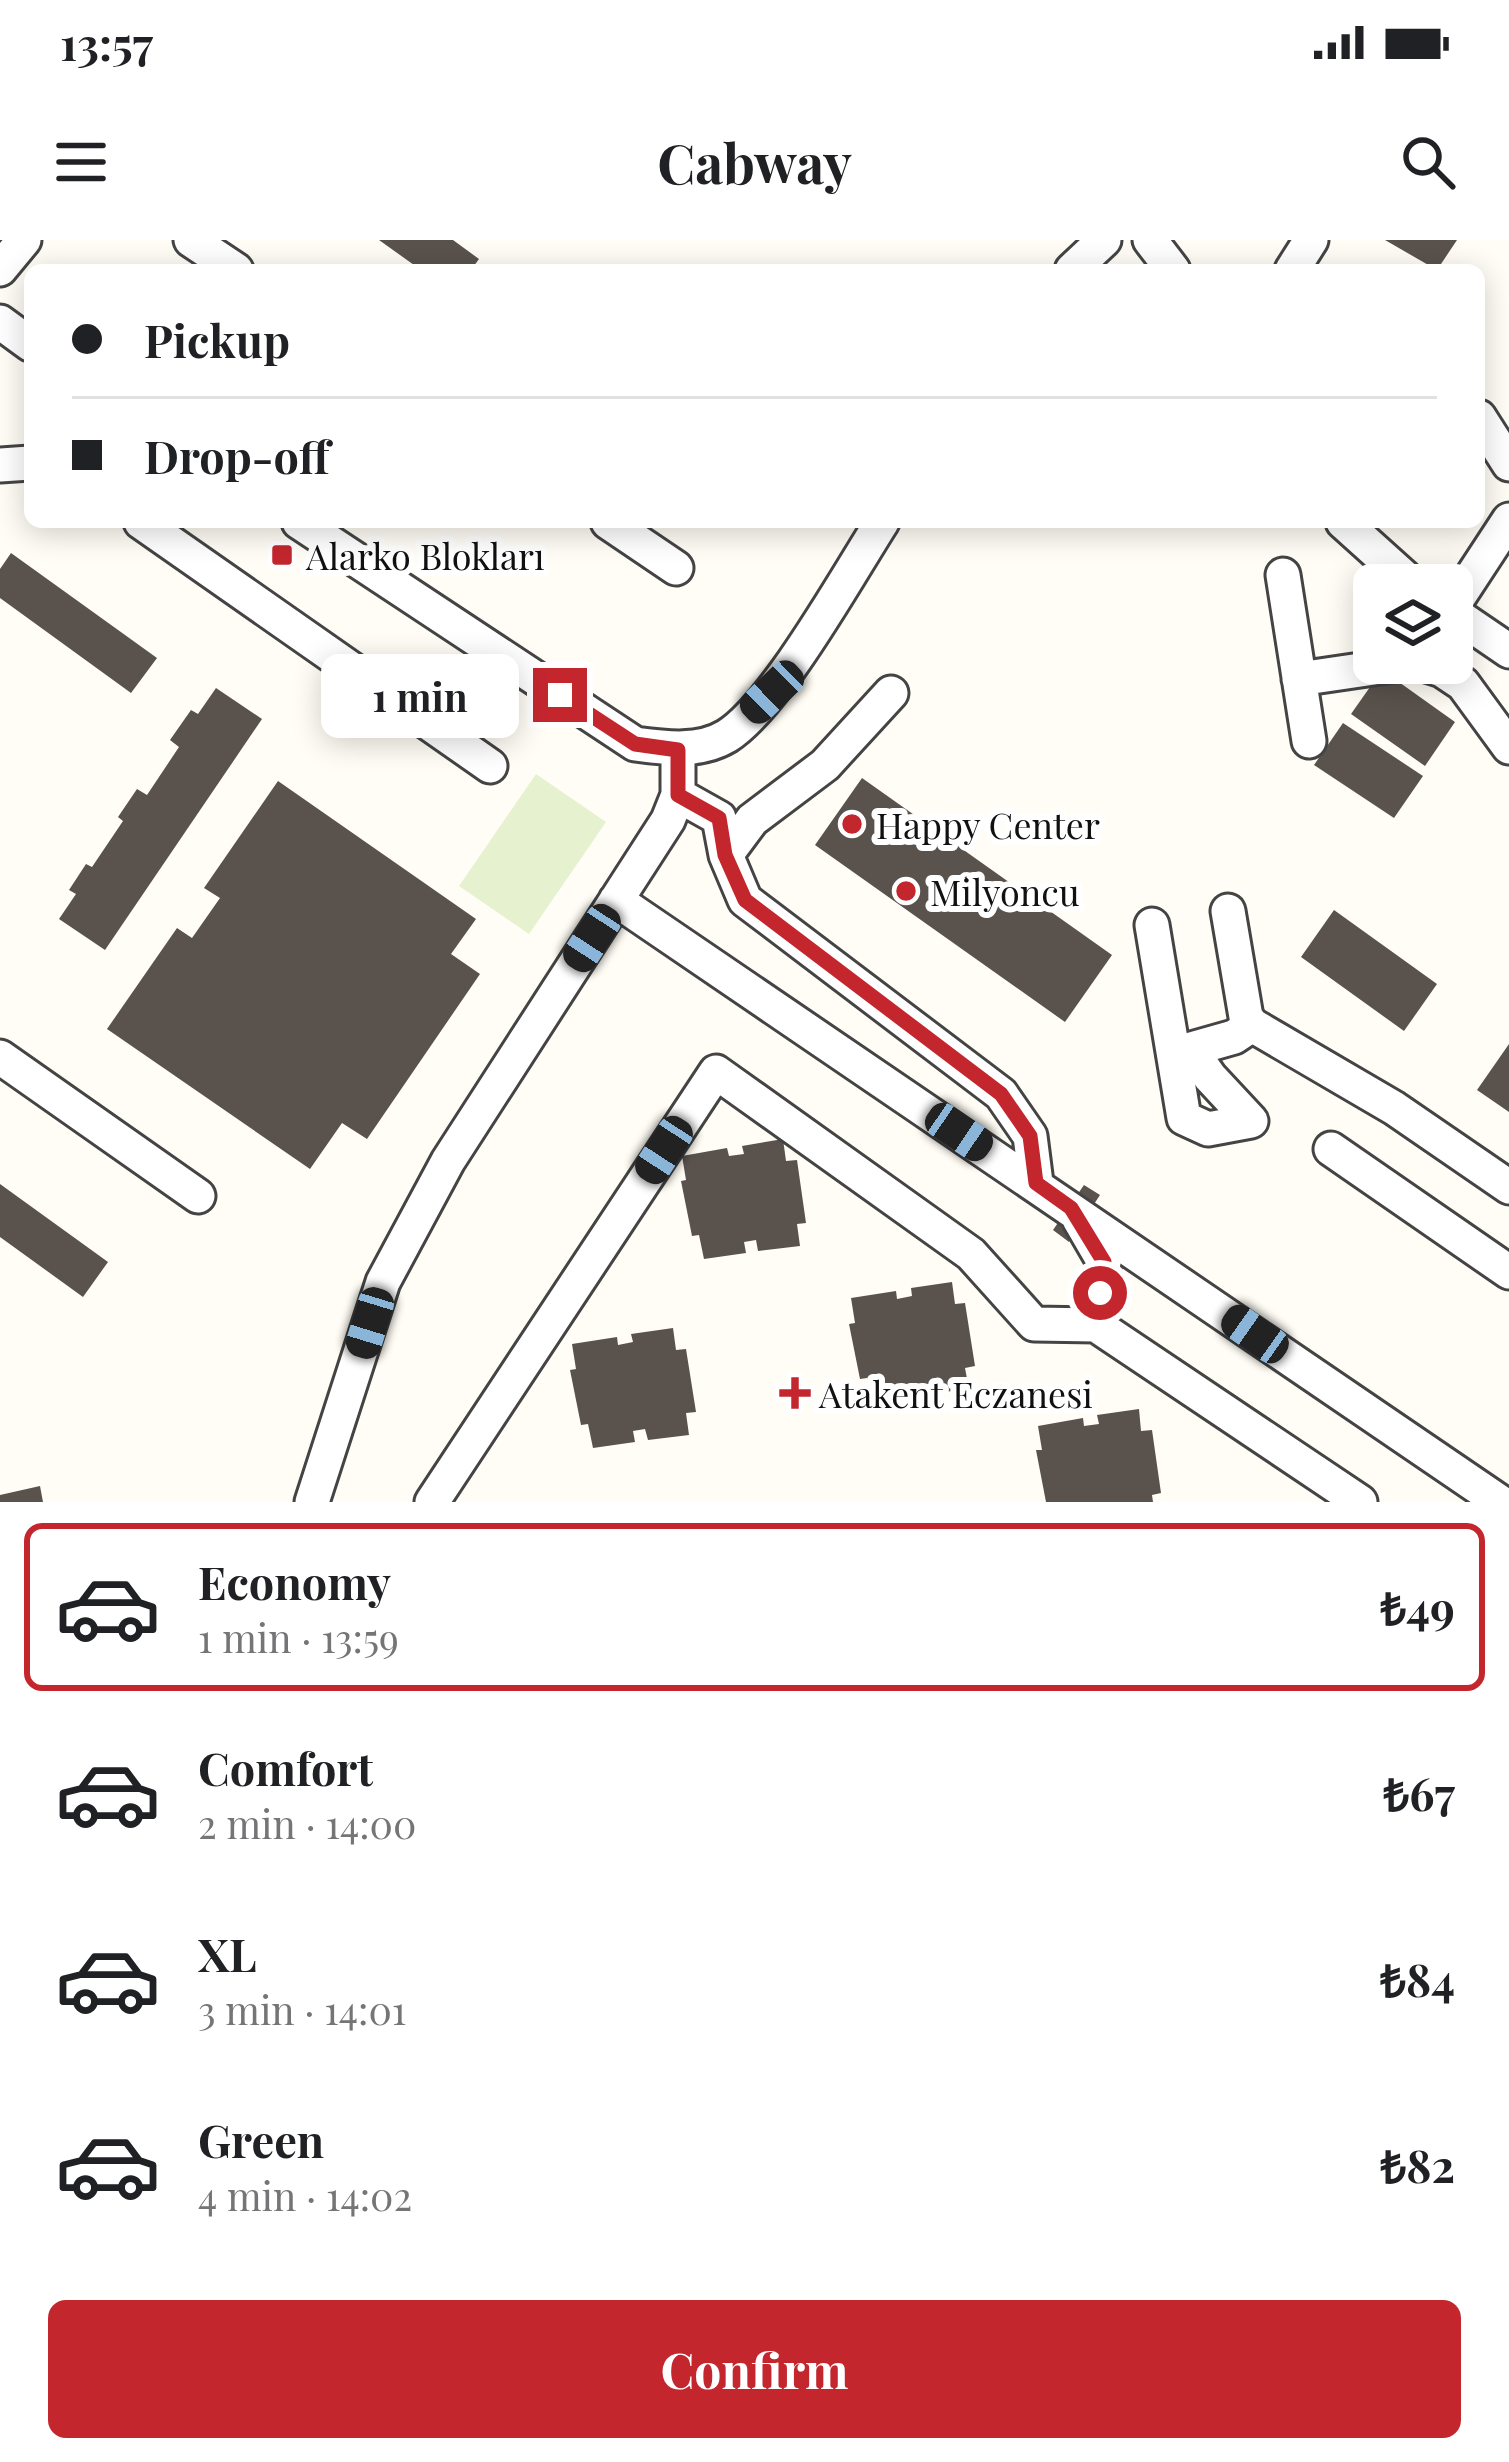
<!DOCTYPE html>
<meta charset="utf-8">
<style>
:root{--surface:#fff;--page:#f2f2f2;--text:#202124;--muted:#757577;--line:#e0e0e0;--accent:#c4262e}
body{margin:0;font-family:"Playfair Display",serif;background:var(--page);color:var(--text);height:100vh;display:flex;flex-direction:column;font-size:45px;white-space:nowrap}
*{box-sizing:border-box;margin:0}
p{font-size:39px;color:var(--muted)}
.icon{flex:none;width:66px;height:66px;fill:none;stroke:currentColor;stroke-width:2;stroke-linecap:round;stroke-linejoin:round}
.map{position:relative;height:1262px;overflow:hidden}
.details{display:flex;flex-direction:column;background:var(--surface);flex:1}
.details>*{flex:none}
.hud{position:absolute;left:24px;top:24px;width:1461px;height:264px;border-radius:18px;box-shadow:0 6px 30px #0003;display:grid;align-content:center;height:264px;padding:0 48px;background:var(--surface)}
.buttons{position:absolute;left:1353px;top:324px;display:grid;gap:24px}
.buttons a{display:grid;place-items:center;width:120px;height:120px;border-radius:18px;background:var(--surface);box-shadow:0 6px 30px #0003;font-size:60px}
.end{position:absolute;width:54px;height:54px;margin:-27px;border:15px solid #c4262e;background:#fff;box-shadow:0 0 0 6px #fff}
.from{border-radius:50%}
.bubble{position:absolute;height:84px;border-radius:18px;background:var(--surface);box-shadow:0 6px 30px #0003;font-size:39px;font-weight:700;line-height:84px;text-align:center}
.car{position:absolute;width:36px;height:72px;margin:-36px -18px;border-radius:15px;box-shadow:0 0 9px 3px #0007;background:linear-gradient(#222 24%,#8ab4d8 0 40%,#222 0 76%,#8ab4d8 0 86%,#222 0)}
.hud b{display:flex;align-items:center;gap:42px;height:114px;font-size:45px}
.hud b+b{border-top:3px solid var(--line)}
.hud i{width:30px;height:30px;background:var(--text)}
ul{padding:21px 0 0;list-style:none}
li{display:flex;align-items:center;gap:36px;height:168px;margin:0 24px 18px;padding:0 24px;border:6px solid transparent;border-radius:18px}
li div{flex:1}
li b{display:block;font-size:45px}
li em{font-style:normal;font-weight:700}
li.current{border-color:var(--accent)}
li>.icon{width:108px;height:108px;stroke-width:1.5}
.primary-button{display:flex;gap:24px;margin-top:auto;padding:24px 48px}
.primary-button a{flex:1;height:138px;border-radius:18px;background:var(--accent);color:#fff;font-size:48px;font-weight:700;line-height:138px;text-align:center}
.status{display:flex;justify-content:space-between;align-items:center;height:84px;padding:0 60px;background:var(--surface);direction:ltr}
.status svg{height:33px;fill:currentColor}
header{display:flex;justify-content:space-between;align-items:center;height:156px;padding:0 48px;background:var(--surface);font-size:54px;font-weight:700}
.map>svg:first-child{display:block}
.pitch{fill:#e6f2cf}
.building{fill:#5a524d}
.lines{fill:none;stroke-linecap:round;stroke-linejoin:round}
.minor-casing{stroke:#444;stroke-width:39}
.minor{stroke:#fff;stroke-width:33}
.route{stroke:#c4262e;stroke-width:15}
.poi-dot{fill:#c4262e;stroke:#fff;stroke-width:4.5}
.labels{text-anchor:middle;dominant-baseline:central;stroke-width:12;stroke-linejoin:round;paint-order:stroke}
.poi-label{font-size:36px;fill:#111;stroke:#fff;text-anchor:start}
</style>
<div class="status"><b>13:57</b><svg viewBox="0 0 49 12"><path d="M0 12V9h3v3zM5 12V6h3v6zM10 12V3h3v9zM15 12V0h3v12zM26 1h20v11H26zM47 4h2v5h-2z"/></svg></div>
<header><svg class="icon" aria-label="menu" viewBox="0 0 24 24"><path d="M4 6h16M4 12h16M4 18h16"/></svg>Cabway<svg class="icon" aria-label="search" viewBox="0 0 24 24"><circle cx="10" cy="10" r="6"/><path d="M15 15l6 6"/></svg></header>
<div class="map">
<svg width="1509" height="1262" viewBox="0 0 1509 1262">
<rect width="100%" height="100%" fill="#fffdf5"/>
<path class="pitch" d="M536 534 606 582 529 694 459 646Z"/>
<path class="building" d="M379 0H453L479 19 471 30H421Z
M1385 0H1457L1437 30Z
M11 313 157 418 131 453 0 358V329Z
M1382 430 1455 482 1425 526 1351 474Z
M216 448 262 479 105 710 59 679 76 654 69 650 86 624 92 627 123 581 118 577 137 549 147 555 179 507 170 500 191 470 198 474Z
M1343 483 1423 536 1394 578 1314 525Z
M862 538 1112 715 1065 782 815 605Z
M278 541 476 679 451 714 480 734 367 899 342 883 310 929 107 789 177 688 192 698 220 658 204 648Z
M1334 670 1437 744 1404 791 1301 717Z
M1509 804V872L1477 850Z
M783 899 786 921 797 920 806 983 797 984 800 1006 758 1011 756 1000 744 1002 746 1013 704 1019 699 995 692 996 681 941 686 940 682 916 727 908 729 916 744 914 742 906Z
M0 944 108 1022 83 1057 0 997Z
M1084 945 1100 955 1069 1002 1053 990Z
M952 1042 955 1064 965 1063 975 1126 965 1128 969 1149 927 1154 924 1143 912 1145 914 1156 872 1162 867 1138 860 1139 849 1084 855 1083 851 1058 896 1051 897 1059 912 1056 911 1048Z
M673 1088 676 1110 686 1109 696 1172 686 1173 689 1195 648 1200 645 1189 633 1191 635 1202 593 1208 588 1184 581 1185 570 1130 576 1129 572 1104 617 1097 618 1105 633 1102 631 1094Z
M1139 1169 1141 1191 1152 1190 1161 1253 1152 1255 1153 1262H1046L1036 1210H1042L1038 1186 1083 1178 1084 1186 1099 1184 1097 1175Z
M40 1246 43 1262H0V1255Z"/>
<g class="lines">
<g class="minor-casing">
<path id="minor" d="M191 0 236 30
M1150 0 1173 30
M0 29 24 0
M1072 30 1104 0
M1292 30 1311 0
M0 82 30 104
M1479 177 1509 224
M0 225 30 223
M141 282 490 526
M299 282 635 504C665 508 699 513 727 496 776 465 848 335 882 282
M608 282 676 328
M1343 282 1413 345
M1283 335 1309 501
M1452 367 1509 280
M1452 372 1509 411
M1420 423 1442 430 1463 444 1509 507
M1299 439 1408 423
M678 555 719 578 726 615 745 660 1001 854 1030 896 1036 943
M726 615 752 580 825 525 891 453
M616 660 1500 1262
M1228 671 1246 777 1252 785 1394 868 1509 947
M1152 685 1184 878 1208 889 1251 881 1210 837 1191 810
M1174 814 1234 797 1252 785
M0 817 198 956
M1331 909 1509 1032
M1079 979 1104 1022 1096 1085
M312 1262 383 1042 448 921 668 580 678 555V510
M432 1262 716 832 971 1014 1034 1084 1096 1085 1360 1262"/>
</g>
<use href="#minor" class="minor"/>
</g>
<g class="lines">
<path class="route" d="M560 455 635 504 678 510V555L719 578 725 615 745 660 1001 854 1030 896 1036 943 1071 968 1104 1022 1100 1053"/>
</g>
<g class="poi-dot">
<rect x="270" y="303" width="24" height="24" rx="6"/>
<circle cx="852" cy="584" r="12"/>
<circle cx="906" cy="651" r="12"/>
<path d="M789 1135h12v12h12v12h-12v12h-12v-12h-12v-12h12z"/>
</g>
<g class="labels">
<g class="poi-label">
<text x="306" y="315">Alarko Blokları</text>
<text x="876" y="584">Happy Center</text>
<text x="930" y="651">Milyoncu</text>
<text x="819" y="1153">Atakent Eczanesi</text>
</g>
</g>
</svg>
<div class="buttons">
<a><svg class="icon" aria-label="layers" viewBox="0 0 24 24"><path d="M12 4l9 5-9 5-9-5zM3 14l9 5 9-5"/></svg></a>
</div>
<i class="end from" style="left:1100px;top:1053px"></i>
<i class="end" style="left:560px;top:455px"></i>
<div class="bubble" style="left:321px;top:414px;width:198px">1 min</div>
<i class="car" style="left:772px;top:452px;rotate:226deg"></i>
<i class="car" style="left:592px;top:698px;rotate:213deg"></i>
<i class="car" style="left:959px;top:892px;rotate:124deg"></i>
<i class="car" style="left:664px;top:910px;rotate:213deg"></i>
<i class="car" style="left:370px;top:1083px;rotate:197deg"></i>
<i class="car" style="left:1255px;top:1094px;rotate:305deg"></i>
<div class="hud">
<b><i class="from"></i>Pickup</b>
<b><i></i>Drop-off</b>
</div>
</div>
<section class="details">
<ul>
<li class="current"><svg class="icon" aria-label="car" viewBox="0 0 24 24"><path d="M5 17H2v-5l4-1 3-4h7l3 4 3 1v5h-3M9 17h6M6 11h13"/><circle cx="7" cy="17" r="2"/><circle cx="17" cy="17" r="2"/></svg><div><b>Economy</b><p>1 min · 13:59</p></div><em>₺49</em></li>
<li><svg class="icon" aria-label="car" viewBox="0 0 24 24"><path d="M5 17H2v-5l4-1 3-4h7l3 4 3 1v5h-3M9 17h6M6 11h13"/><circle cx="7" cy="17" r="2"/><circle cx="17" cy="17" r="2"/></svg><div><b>Comfort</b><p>2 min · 14:00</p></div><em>₺67</em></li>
<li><svg class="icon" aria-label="car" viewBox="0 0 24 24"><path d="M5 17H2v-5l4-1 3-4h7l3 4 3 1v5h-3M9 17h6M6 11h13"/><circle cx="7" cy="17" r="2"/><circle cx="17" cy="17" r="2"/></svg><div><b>XL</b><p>3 min · 14:01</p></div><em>₺84</em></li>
<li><svg class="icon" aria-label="car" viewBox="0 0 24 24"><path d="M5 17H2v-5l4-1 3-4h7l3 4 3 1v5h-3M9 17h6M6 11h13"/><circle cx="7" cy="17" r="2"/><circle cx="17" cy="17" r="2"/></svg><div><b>Green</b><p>4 min · 14:02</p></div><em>₺82</em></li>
</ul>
<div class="primary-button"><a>Confirm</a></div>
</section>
